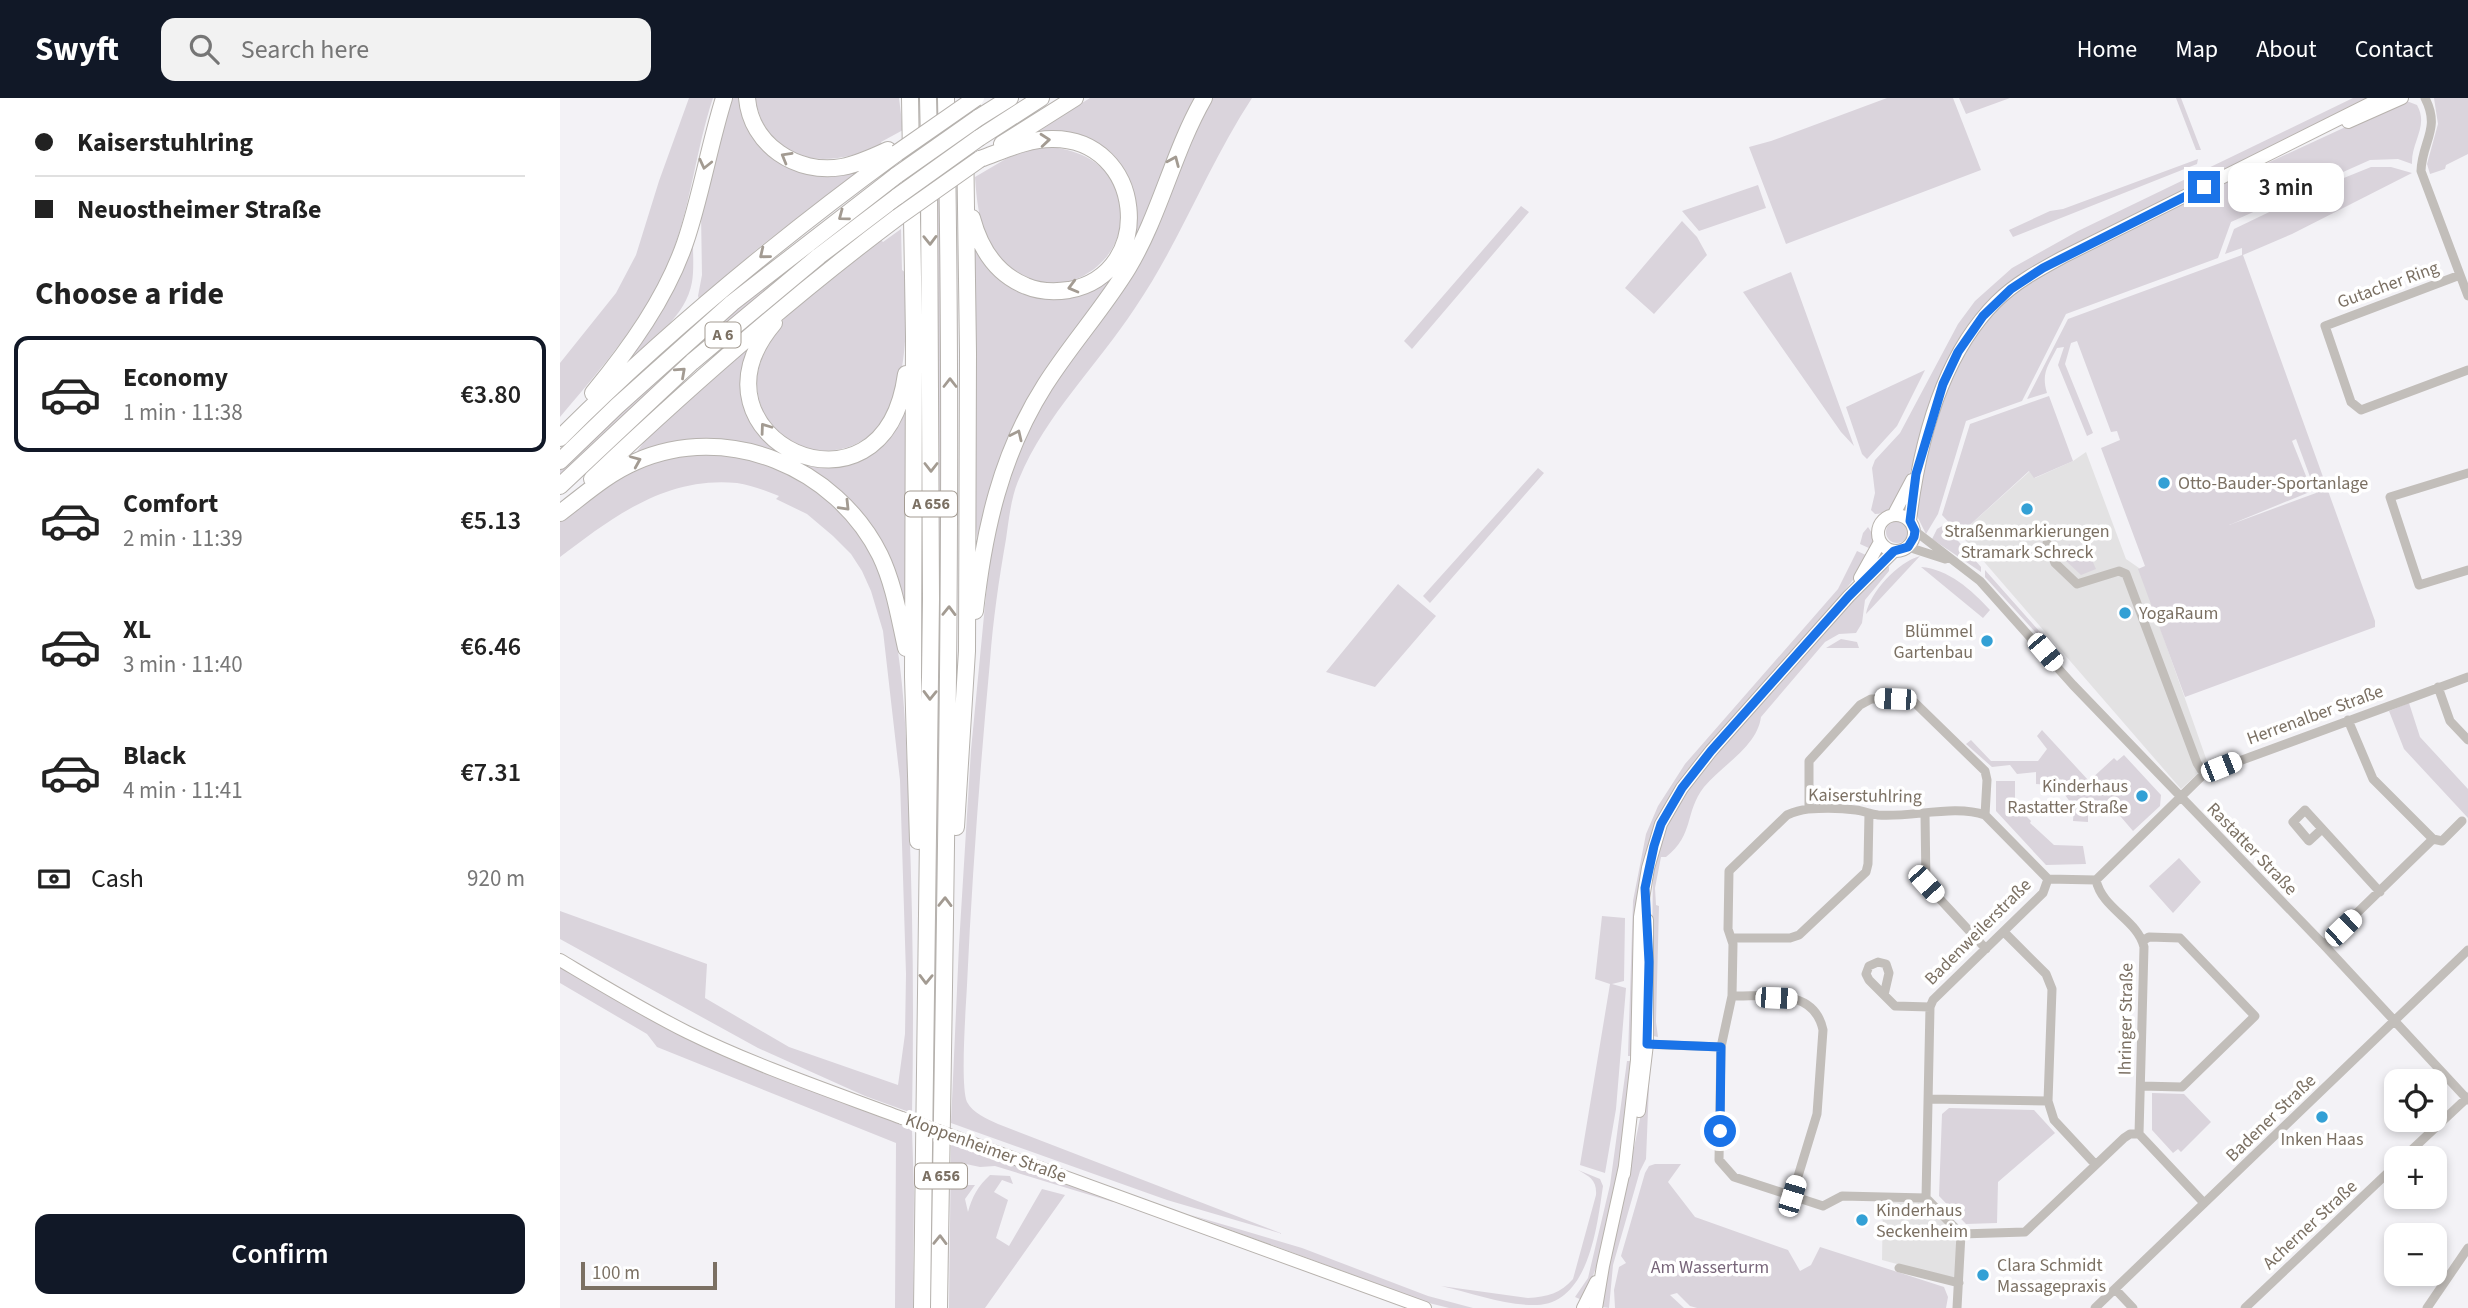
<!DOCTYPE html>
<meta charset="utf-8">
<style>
:root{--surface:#fff;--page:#f2f2f2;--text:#222;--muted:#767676;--line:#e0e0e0;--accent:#111827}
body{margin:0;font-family:"Source Sans 3",sans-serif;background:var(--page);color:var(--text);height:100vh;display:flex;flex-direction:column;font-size:26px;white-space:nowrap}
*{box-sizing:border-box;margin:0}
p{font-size:23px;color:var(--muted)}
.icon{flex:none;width:38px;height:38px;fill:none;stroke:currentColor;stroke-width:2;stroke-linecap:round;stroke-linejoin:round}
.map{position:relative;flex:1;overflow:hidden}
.side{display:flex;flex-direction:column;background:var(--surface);width:560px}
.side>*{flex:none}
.top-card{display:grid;align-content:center;height:154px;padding:0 35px;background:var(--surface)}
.fabs{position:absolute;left:1824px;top:971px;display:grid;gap:14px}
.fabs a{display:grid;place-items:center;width:63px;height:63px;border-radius:14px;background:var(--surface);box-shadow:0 4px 10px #0003;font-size:35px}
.scale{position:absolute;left:21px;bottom:18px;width:136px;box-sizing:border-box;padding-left:7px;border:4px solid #7b7063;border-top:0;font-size:19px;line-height:24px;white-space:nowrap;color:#7b7063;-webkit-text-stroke:5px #fff;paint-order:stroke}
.end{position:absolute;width:32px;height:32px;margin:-16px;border:9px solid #1a73e8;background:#fff;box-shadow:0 0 0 4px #fff}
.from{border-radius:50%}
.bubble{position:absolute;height:49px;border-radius:14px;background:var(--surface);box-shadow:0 4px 10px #0003;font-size:23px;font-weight:600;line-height:49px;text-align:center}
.car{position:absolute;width:21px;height:42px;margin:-21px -10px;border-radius:9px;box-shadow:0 0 5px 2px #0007;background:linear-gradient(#fff 24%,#345 0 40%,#fff 0 76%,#345 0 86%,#fff 0)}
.top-card b{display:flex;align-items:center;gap:24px;height:66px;font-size:26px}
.top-card b+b{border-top:2px solid var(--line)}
.top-card i{width:18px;height:18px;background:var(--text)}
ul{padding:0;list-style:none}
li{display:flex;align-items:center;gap:21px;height:116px;margin:0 14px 10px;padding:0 21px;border:4px solid transparent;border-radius:14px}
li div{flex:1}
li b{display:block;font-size:26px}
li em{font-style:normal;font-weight:600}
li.active{border-color:var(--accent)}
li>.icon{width:63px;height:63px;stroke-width:1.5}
h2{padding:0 35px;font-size:32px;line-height:84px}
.pay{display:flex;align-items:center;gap:18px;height:77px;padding:0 35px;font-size:26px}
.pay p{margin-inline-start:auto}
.primary-button{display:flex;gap:14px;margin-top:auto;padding:14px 35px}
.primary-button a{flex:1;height:80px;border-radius:14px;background:var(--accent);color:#fff;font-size:28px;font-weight:600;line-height:80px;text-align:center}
header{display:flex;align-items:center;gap:42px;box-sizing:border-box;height:98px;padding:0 35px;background:var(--accent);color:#fff}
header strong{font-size:33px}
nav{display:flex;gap:38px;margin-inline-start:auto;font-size:24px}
.search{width:490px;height:63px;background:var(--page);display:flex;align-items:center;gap:18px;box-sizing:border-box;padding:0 24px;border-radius:14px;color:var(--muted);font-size:26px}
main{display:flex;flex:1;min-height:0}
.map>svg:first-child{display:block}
.built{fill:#e3e2e3}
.green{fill:#dad4dc;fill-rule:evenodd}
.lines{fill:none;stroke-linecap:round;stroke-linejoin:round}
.secondary-casing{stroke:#b7b2ad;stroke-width:14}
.motorway-casing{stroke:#b6b2ae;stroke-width:18}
.minor{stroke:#c2beba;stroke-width:9}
.secondary{stroke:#fff;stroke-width:12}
.motorway{stroke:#fff;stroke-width:16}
.secondary-bridge-casing{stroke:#b7b2ad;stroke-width:14;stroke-linecap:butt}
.motorway-bridge-casing{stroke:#b6b2ae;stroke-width:18;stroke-linecap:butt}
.secondary-bridge{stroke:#fff;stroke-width:12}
.motorway-bridge{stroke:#fff;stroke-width:16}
.oneway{stroke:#a39b92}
.route{stroke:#1a73e8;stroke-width:9}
.poi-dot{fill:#33a0d5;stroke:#fff;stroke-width:2.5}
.labels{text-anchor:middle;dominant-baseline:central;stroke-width:7;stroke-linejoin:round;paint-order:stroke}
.shield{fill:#fff;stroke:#a39b92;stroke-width:2}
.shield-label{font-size:16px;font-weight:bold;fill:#7b7063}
.street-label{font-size:18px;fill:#7b7063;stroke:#fff}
.poi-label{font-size:18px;fill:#7b7063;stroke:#fff;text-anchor:start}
.park-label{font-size:18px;fill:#776579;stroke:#fff}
</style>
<header>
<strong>Swyft</strong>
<div class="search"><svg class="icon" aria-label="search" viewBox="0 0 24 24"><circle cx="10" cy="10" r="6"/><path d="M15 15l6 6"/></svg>Search here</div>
<nav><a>Home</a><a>Map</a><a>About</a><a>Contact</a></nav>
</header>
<main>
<section class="side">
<div class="top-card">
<b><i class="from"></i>Kaiserstuhlring</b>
<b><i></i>Neuostheimer Straße</b>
</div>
<h2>Choose a ride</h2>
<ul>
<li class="active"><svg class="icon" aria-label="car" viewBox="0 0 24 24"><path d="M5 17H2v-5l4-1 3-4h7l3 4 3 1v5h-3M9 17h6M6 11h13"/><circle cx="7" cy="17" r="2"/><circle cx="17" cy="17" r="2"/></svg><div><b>Economy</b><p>1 min · 11:38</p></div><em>€3.80</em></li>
<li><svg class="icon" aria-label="car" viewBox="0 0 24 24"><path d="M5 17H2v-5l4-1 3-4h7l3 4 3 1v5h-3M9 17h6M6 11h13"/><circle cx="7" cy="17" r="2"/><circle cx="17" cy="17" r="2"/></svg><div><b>Comfort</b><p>2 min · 11:39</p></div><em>€5.13</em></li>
<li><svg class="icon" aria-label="car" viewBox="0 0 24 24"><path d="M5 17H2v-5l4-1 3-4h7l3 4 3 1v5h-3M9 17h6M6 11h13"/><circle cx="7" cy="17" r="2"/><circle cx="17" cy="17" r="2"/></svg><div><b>XL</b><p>3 min · 11:40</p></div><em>€6.46</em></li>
<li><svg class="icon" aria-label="car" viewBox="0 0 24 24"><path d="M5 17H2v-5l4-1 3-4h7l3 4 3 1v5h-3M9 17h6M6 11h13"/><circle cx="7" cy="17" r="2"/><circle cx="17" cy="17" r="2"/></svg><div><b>Black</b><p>4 min · 11:41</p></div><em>€7.31</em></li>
</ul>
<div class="pay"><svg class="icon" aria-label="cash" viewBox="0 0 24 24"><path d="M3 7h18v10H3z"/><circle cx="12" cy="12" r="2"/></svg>Cash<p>920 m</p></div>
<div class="primary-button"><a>Confirm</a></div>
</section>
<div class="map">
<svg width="1908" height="1210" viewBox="0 0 1908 1210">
<rect width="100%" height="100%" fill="#f3f2f6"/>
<path class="built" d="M1526 354 1566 461 1579 470 1648 666 1621 691 1400 436 1470 373 1475 380 1513 363Z
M1323 1103H1364L1396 1137V1180L1378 1177 1322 1162Z"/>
<path class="green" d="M129 0H153C136 51 131 106 112 156 87 219 43 268 0 319V265L56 195 76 157 99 83Z
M170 0H183L213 57 301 71 202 147 139 201 138 198 142 177 141 115Z
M195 0H339L343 32 321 44 323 47C268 70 209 71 195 0Z
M374 0H380L384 207 378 888H373L378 361Z
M530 0H638L565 162 520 230 422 426 417 441 415 416 414 145 432 169 513 195 570 142 554 64 469 38Z
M652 0H692C648 67 620 144 575 210 537 268 486 316 459 381 451 399 449 421 446 441 439 481 433 522 430 563 420 671 412 778 407 887 406 909 400 987 407 1004 413 1015 427 1021 438 1026L723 1136 607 1102 391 1025 399 847 411 652 431 445 439 406 476 312 536 226Z
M1327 0H1393L1421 72 1226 146 1189 49 1211 43Z
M1399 0H1450L1406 16Z
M1616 0H1621L1641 52H1636Z
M1793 0H1814L1493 157C1460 176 1428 196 1407 228 1395 246 1385 266 1378 286 1368 314 1350 392 1330 411 1325 415 1320 416 1315 416L1311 412 1315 395 1312 370 1315 362 1340 335 1398 226 1415 203 1452 170 1518 133Z
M1874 0H1908V56L1886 67 1885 71 1870 76 1867 66 1878 26Z
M1844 2 1857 7C1869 28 1851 44 1852 66L1838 61 1810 62 1671 124 1658 160 1506 216 1462 303 1406 323 1378 416 1366 436 1356 416 1364 368 1386 293 1400 260 1431 215 1476 178 1636 98Z
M491 49C521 53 546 64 557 94 582 167 486 220 439 160 420 136 417 107 415 79L449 59 470 52Z
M1638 61 1637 66 1453 139 1449 132 1490 113 1503 111Z
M1811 69H1831L1852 75 1732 136 1683 157 1815 523V529L1625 599 1578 471 1585 468 1541 350 1560 342 1557 333 1551 334 1517 243 1511 245 1505 266 1533 335 1527 338 1498 267 1504 249 1497 250C1488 268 1481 275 1487 295L1467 301 1508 221 1682 157V150L1665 156 1674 131 1759 90ZM1736 341 1756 395 1669 427 1752 393 1732 343Z
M337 84 338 90 0 378V371L15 356 151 231Z
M1198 87 1206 110 1139 133 1122 113Z
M961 108 969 114 852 251 844 243Z
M1122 123 1137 139 1147 157 1094 216 1065 190Z
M341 131 342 172 346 175C346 220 349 275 327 316 291 380 195 355 197 281 198 265 208 246 216 232 236 200 290 165 321 142L323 144Z
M133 145C133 158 134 172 132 184 126 218 94 240 70 261L109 198Z
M1231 174 1294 348 1281 334 1183 194Z
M194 244 192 318 267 367 340 319 347 305 345 525 317 440 219 358 96 351 75 356 91 335Z
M1365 272 1337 328 1307 361 1302 356 1286 309Z
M1489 298 1513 363 1474 380 1469 373 1400 436 1382 417 1410 326Z
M165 356C178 359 193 360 206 365 239 378 269 398 292 425 346 488 346 637 349 718 353 817 354 916 352 1015L305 998 198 950 0 841V813L147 866 145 900 229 949 338 987 345 936 346 876 340 682 323 533 311 493 302 473 291 456 273 438 247 416 216 401 219 398C206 393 191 387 177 385 106 378 53 419 0 459V422L69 373 116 358Z
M978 370 984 375 870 505 863 498Z
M1326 434a11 11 0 1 1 22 0a11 11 0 1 1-22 0Z
M1384 427 1421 469V474L1372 441 1377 431Z
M1308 429 1314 438 1311 451 1300 446 1303 435Z
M1510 446 1513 453 1525 447 1536 471 1521 477 1504 461 1506 448Z
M1297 453 1308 458 1297 477 1092 735 1074 958H1068L1073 803 1086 736 1098 708 1125 666 1278 491Z
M1360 458 1306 516C1310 494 1338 464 1360 458Z
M1326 467 1329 469V473L1305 502 1302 525 1296 535 1279 536 1265 544 1201 619C1197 649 1162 667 1144 689 1124 715 1135 736 1106 759H1101L1095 790 1096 807 1099 808 1096 924 1098 939 1093 938 1091 933 1093 770 1102 739 1117 706 1133 682 1172 636Z
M1361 469C1388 471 1412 492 1430 512L1423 520Z
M1425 472 1489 544 1486 546 1425 479Z
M838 486 876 518 815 589 766 574Z
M1281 541 1297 544 1299 550H1266Z
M1849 605 1860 639 1908 691V720L1844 651 1829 613Z
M1482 632 1529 683 1554 660 1557 663 1564 657 1601 697 1600 708 1573 733 1555 712 1549 716 1543 709H1535L1528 715V724L1513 723 1514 709 1505 697 1497 696 1490 687 1476 686V674L1457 676 1450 667 1432 669 1406 646 1411 642 1431 663H1478L1487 651 1477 638Z
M1436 683H1455V707L1471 723 1470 725 1494 747 1523 748 1526 766 1486 767 1436 713Z
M1619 760 1641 784 1613 815 1589 788Z
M1042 818 1065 820 1064 883 1052 886 1066 890 1056 1011 1045 1075 1020 1067 1050 886 1035 881Z
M0 868 30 887 352 1032 354 1093 353 1210H335L336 1045 97 949 87 936 0 885Z
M1067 963H1074C1064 1039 1057 1134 1022 1202L1015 1199 1028 1180 1050 1087Z
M1090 964 1086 1061 1080 1073 1053 1167 1049 1210 1042 1209C1054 1126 1078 1046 1090 964Z
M1592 995 1624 996 1651 1024 1621 1054 1618 1051 1613 1055 1592 1032Z
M1389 1010 1474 1012 1495 1035 1438 1084 1437 1125 1406 1126 1379 1098 1382 1016Z
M391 1045 554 1099 553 1104 435 1068 420 1069 406 1066 408 1087H415L405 1101 408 1114C412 1099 418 1088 430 1077L450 1078 453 1086 442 1082 434 1094 448 1102 436 1140 449 1148 482 1091 505 1097 425 1210H389Z
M1095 1066H1121L1108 1084 1135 1119 1228 1152 1240 1173 1251 1167 1260 1149 1384 1189 1388 1199 1386 1210H1137L1130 1208 1117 1195 1110 1197 1124 1210H1055L1054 1192 1059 1169 1066 1165 1061 1158 1085 1075 1089 1068Z
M1018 1072 1040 1081 1043 1088C1037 1128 1029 1205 977 1207 946 1208 912 1195 881 1188L968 1200C987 1199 1001 1195 1013 1181L1036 1097C1037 1082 1030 1079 1018 1072Z
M631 1117 742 1150 868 1198 913 1210H889L869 1205Z"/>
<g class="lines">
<g class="secondary-casing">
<path id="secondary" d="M1788 24 1842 0
M1334 416 1352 382
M1318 435a18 18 0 1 1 36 0a18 18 0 1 1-36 0Z
M1350 423C1359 348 1381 259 1436 204 1455 185 1479 172 1503 159L1821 0
M1300 480 1320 444
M0 862C42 887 83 912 127 934 196 968 270 993 342 1020
M1079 1013 1087 946V822
M398 1040 865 1210
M1064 1076 1077 962 1080 819 1088 770 1101 726 1122 690 1151 653 1289 498 1334 453
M1023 1210 1036 1184
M1036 1210 1043 1168 1065 1068"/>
</g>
<g class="motorway-casing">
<path id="motorway" d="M187 0C191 47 237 77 282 69 298 66 313 59 328 52
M350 0 354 239 353 579 358 743
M368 0 369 43
M418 20 450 0
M419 40 481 0
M442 46 515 0
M412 120C420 150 436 176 466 188 480 194 495 194 509 192 598 175 584 40 492 41 467 41 443 53 420 61
M214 225C117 339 324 439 346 276
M33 295C70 250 106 200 125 145 141 98 149 48 164 0
M0 340C105 235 218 142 337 55
M0 363 57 308 172 205 337 77
M32 381C130 288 230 200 338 119
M0 388 132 264 259 158 338 98
M0 415C24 397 47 376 75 364 167 323 276 369 320 457 334 486 339 519 346 550
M415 513C424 432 441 356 485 287 511 246 543 211 568 170 600 117 613 54 644 0
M396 729 407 553 408 255 405 37
M362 1210 371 501 369 86
M379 1210C385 807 394 403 386 0"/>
</g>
<path class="minor" d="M1865 0C1881 31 1862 43 1861 73L1908 198
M1900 177 1765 228 1791 304 1801 312 1908 272
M1908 375 1830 399 1859 487 1908 472
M1355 433 1420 483 1513 587 1764 847 1908 1002
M1487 445 1495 465 1517 486 1559 473 1566 476 1637 665 1644 676
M1348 449 1385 461
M1878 589 1890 623 1908 642
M1249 711V663L1300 607 1311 601H1351L1425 673 1427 682 1425 717
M1365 716 1366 786 1426 851
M1762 731 1749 743 1733 724 1745 712 1820 794
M1873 741 1882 743 1902 723
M1488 781 1536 782 1644 676 1908 579
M1536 782C1542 811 1578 822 1584 849L1579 1036 1644 1105
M1444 834 1486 876 1492 891 1488 1003
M1171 840H1230L1239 837 1306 774 1308 766 1309 715
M1764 847 1873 741 1813 681 1788 622
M1324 897 1329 875 1326 866 1318 864 1309 868 1306 876 1309 882 1335 908 1370 909
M1172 898C1206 899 1254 889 1263 932L1257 1016 1232 1098
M1082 946 1161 949
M1581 988 1622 989 1695 918 1620 840 1589 839 1582 843
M1369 1001 1488 1003 1494 1022 1535 1066
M1843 1060 1908 999
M1366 1100 1282 1098 1263 1108 1174 1079 1159 1062 1161 949 1172 898 1173 846 1168 831 1169 773 1227 717C1234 714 1240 712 1248 711 1263 710 1281 710 1296 712 1304 713 1310 716 1318 717 1350 720 1395 706 1425 717L1488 781
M1401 1136 1465 1134 1564 1040 1570 1036H1579
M1339 1170 1399 1185
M1555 1191 1573 1210
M1397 1210 1401 1136 1366 1100 1370 909 1373 902 1483 795 1488 781
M1535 1210 1908 852
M1685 1210 1836 1067
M1867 1210 1908 1150"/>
<use href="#secondary" class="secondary"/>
<use href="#motorway" class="motorway"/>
<g class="secondary-bridge-casing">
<path id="secondary-bridge" d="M342 1020 398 1040"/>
</g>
<g class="motorway-bridge-casing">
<path id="motorway-bridge" d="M337 55 416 0
M337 77 418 20
M338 98 419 40
M338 119 420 61"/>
</g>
<use href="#secondary-bridge" class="secondary-bridge"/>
<use href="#motorway-bridge" class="motorway-bridge"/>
</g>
<defs><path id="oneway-chevron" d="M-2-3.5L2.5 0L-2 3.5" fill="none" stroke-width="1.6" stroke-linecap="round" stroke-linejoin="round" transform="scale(1.75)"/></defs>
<g class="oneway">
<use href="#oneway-chevron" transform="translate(485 42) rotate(-5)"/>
<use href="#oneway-chevron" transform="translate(226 59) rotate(-150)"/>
<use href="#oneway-chevron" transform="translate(614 63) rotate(-67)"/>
<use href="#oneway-chevron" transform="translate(145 66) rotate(103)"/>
<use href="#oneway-chevron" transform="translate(283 118) rotate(143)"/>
<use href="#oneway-chevron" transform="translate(370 142) rotate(89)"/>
<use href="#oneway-chevron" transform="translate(204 156) rotate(141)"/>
<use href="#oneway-chevron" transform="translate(513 189) rotate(165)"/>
<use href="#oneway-chevron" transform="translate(121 274) rotate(-42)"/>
<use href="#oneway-chevron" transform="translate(390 285) rotate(-90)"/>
<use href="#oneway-chevron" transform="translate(205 330) rotate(-126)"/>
<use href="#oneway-chevron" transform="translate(457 337) rotate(-65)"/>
<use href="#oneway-chevron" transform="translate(76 363) rotate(-23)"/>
<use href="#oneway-chevron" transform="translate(371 369) rotate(90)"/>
<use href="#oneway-chevron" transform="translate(285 408) rotate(46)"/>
<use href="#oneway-chevron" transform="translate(389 513) rotate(-89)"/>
<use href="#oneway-chevron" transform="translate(370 597) rotate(91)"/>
<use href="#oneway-chevron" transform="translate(385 804) rotate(-89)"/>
<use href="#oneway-chevron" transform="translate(366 881) rotate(91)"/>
<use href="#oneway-chevron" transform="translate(380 1142) rotate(-89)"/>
</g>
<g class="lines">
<path class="route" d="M1160 1033 1161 949 1087 946 1089 864 1085 790 1094 748 1101 726 1122 690 1151 653 1289 498 1334 453 1348 449 1354 439 1355 433 1350 423 1356 376 1383 286 1398 254 1423 218 1451 191 1483 170 1644 89"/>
</g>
<g class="poi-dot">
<circle cx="1604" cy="385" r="7"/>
<circle cx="1467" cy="411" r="7"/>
<circle cx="1565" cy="515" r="7"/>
<circle cx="1427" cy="543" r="7"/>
<circle cx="1582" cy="698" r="7"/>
<circle cx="1762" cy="1019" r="7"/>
<circle cx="1302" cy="1122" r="7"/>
<circle cx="1423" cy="1177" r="7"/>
</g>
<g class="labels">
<g class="shield">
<rect x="145.5" y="224.5" width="35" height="25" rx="5"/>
<rect x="345" y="393.5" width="52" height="25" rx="5"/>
<rect x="355" y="1065.5" width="52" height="25" rx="5"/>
</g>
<g class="shield-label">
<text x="163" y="237">A 6</text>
<text x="371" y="406">A 656</text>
<text x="381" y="1078">A 656</text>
</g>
<g class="street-label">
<text transform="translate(1828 187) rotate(-20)">Gutacher Ring</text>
<text transform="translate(1755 617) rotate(-20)">Herrenalber Straße</text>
<text transform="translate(1305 698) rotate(1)">Kaiserstuhlring</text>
<text transform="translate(1692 751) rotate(46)">Rastatter Straße</text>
<text transform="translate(1418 834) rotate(-45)">Badenweilerstraße</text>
<text transform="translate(1566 921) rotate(-89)">Ihringer Straße</text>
<text transform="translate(1711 1020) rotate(-44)">Badener Straße</text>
<text transform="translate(426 1050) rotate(20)">Kloppenheimer Straße</text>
<text transform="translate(1750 1127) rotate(-43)">Acherner Straße</text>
</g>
<g class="poi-label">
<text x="1618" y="385">Otto-Bauder-Sportanlage</text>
<text x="1467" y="433" text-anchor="middle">Straßenmarkierungen<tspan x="1467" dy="21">Stramark Schreck</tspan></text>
<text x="1579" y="515">YogaRaum</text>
<text x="1413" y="533" text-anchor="end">Blümmel<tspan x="1413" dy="21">Gartenbau</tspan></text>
<text x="1568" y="688" text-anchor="end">Kinderhaus<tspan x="1568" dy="21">Rastatter Straße</tspan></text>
<text x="1762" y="1041" text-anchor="middle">Inken Haas</text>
<text x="1316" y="1112">Kinderhaus<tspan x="1316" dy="21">Seckenheim</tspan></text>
<text x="1437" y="1167">Clara Schmidt<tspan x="1437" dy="21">Massagepraxis</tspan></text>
</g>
<g class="park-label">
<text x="1150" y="1169">Am Wasserturm</text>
</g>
</g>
</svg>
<div class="fabs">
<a><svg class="icon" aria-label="locate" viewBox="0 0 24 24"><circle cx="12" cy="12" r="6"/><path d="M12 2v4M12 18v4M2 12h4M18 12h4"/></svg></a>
<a>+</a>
<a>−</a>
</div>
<div class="scale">100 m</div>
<i class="end from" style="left:1160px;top:1033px"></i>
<i class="end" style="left:1644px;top:89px"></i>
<div class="bubble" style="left:1668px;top:65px;width:116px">3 min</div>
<i class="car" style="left:1485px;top:554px;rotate:140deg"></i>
<i class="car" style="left:1335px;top:601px;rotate:272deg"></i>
<i class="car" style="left:1661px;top:669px;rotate:68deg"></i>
<i class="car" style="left:1366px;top:786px;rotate:138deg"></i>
<i class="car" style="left:1783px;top:830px;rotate:46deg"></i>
<i class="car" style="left:1216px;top:900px;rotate:92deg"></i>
<i class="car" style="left:1232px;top:1098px;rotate:17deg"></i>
</div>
</main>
